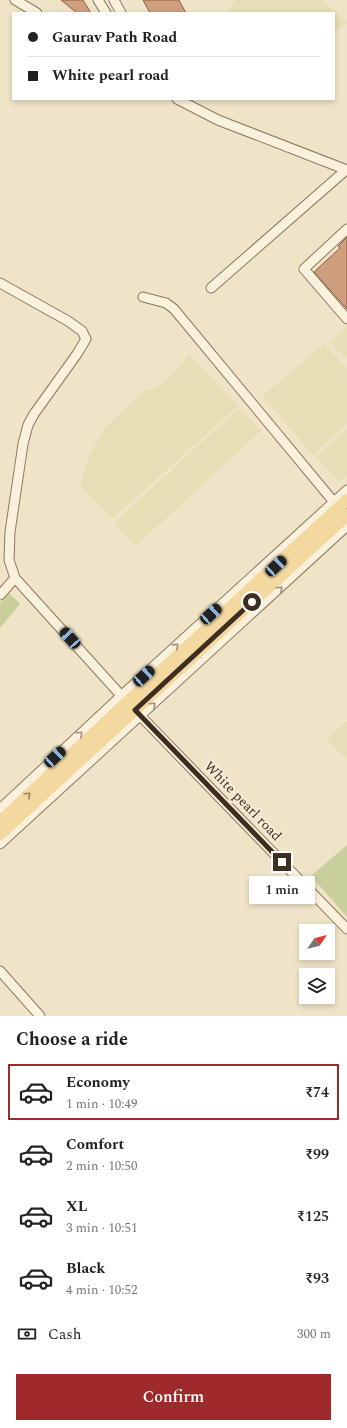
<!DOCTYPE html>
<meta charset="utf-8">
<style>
:root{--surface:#fff;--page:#f2f2f2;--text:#222;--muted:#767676;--line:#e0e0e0;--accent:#9e2a2b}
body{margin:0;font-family:Spectral,serif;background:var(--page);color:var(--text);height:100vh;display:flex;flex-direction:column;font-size:15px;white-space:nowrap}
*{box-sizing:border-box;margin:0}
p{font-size:13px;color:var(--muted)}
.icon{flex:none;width:22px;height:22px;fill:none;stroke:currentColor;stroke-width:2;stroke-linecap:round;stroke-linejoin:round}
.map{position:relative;height:1016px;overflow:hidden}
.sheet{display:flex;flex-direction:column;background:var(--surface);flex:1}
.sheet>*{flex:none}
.banner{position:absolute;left:12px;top:12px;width:323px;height:88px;border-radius:0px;box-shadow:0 2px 6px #0003;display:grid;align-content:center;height:88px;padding:0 16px;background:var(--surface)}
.needle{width:26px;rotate:55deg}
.buttons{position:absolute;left:299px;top:924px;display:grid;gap:8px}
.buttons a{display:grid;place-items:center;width:36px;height:36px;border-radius:0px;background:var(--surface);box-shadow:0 2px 6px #0003;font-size:20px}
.end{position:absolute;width:18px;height:18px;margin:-9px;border:5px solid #3d2e20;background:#fff;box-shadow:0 0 0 2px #fff}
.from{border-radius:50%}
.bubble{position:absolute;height:28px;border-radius:0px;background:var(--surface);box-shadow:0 2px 6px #0003;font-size:13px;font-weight:600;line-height:28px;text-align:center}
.car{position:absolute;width:12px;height:24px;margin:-12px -6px;border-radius:5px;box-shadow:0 0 3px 1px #0007;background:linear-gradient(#222 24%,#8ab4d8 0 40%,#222 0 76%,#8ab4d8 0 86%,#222 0)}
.banner b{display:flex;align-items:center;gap:14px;height:38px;font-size:15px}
.banner b+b{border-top:1px solid var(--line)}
.banner i{width:10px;height:10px;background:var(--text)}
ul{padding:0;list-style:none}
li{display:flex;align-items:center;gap:12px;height:56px;margin:0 8px 6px;padding:0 8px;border:2px solid transparent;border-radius:0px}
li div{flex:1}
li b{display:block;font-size:15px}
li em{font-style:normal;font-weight:600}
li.active{border-color:var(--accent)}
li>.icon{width:36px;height:36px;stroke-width:1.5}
h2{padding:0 16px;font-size:18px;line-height:48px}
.pay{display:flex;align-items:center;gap:10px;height:44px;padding:0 16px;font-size:15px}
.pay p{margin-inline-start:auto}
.primary-button{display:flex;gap:8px;margin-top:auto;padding:8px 16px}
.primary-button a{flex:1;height:46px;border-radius:0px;background:var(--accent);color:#fff;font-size:16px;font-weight:600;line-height:46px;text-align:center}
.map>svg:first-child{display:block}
.farmland{fill:#e6deb5}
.green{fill:#c9cf9b}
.building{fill:#cf9f7d;stroke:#8d5f41}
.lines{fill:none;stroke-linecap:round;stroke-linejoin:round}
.minor-casing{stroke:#8d765c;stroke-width:11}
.major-casing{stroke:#5b4430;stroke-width:14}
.minor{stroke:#faf1dc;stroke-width:9}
.major{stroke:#f3d9a0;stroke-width:12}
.oneway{stroke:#9c907e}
.oneway2{stroke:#988460}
.route{stroke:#3d2e20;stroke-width:5}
.labels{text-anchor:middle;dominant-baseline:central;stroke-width:4;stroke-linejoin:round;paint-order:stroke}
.street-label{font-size:14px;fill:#3d2e20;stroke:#f7eed8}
</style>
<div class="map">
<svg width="347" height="1016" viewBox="0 0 347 1016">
<rect width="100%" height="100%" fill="#f0e4c8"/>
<path class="farmland" d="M235 0H322L347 22 334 33V13H228Z
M347 326V360L330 342Z
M324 344 347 369V423L313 455 262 396Z
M188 353 238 406 113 518 80 486 90 454 104 428 144 391 153 389 165 382 181 366Z
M240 407 261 431 136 546 114 523Z
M347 429V475L340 482 316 457Z
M347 721V760L327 739Z"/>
<path class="green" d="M9 593 20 604 0 628V604Z
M347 845V917L311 876Z"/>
<path class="building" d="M61 0H83L91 13H77Z
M143 0H179L186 13H150Z
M347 237V309L314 272 340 248 338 246Z"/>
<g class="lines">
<g class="minor-casing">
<path id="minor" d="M15 0 37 13
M98 0 106 13
M114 0 121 13
M177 99 218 120 347 170
M347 229 304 269 347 319
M0 283 68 321 82 331 86 339 77 354 34 414 28 425 23 444 10 532 9 560 15 578 127 702 347 929
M211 288 346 170
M143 297 166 303 174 309 338 507
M0 595 15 578
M0 809 121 696 347 490
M0 844 347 526
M0 971 40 1016"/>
</g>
<g class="major-casing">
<path id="major" d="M0 822 127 702 347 500
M0 834 347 515"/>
</g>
<use href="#minor" class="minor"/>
<use href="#major" class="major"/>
</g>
<defs><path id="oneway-chevron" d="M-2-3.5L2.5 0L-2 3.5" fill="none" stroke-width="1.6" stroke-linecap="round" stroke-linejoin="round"/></defs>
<g class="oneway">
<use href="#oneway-chevron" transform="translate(280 589) rotate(-43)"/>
<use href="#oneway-chevron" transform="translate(176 646) rotate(-42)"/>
<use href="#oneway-chevron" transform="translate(153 705) rotate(-43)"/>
<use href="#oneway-chevron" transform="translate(80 734) rotate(-43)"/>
</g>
<use class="oneway2" href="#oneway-chevron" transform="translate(28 795) rotate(-43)"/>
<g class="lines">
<path class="route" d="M252 602 135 710 282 862"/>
</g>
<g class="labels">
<g class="street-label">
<text transform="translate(243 801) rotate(46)">White pearl road</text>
</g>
</g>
</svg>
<div class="buttons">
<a><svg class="needle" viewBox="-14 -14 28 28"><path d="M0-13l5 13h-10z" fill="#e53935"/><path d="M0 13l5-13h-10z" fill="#767676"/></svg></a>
<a><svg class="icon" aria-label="layers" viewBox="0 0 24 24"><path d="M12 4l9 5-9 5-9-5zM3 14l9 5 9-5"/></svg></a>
</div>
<i class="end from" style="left:252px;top:602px"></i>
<i class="end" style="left:282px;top:862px"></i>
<div class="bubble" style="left:249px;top:876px;width:66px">1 min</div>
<i class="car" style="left:276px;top:566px;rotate:47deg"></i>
<i class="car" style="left:211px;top:614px;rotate:48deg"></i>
<i class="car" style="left:70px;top:638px;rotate:318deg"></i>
<i class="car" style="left:144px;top:676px;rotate:48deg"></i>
<i class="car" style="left:55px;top:757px;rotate:47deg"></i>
<div class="banner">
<b><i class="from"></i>Gaurav Path Road</b>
<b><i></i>White pearl road</b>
</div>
</div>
<section class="sheet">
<h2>Choose a ride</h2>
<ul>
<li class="active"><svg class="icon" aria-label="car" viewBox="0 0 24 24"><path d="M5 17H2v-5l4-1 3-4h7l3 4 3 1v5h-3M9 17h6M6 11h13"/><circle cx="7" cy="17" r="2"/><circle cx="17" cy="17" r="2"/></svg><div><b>Economy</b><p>1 min · 10:49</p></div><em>₹74</em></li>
<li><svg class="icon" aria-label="car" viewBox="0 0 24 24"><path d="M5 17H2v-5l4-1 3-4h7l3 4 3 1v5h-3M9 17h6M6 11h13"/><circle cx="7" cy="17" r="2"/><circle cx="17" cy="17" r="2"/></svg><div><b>Comfort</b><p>2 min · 10:50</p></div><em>₹99</em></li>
<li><svg class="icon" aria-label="car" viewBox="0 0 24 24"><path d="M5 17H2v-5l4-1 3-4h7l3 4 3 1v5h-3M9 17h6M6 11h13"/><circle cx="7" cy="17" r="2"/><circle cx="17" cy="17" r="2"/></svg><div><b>XL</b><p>3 min · 10:51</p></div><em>₹125</em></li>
<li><svg class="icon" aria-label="car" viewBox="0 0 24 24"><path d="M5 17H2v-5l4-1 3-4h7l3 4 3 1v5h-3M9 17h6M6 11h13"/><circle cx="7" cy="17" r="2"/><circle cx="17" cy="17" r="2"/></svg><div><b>Black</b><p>4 min · 10:52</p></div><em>₹93</em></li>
</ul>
<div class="pay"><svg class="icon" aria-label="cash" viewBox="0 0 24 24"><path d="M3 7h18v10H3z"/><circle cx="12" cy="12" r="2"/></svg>Cash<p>300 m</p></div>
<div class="primary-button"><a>Confirm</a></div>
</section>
